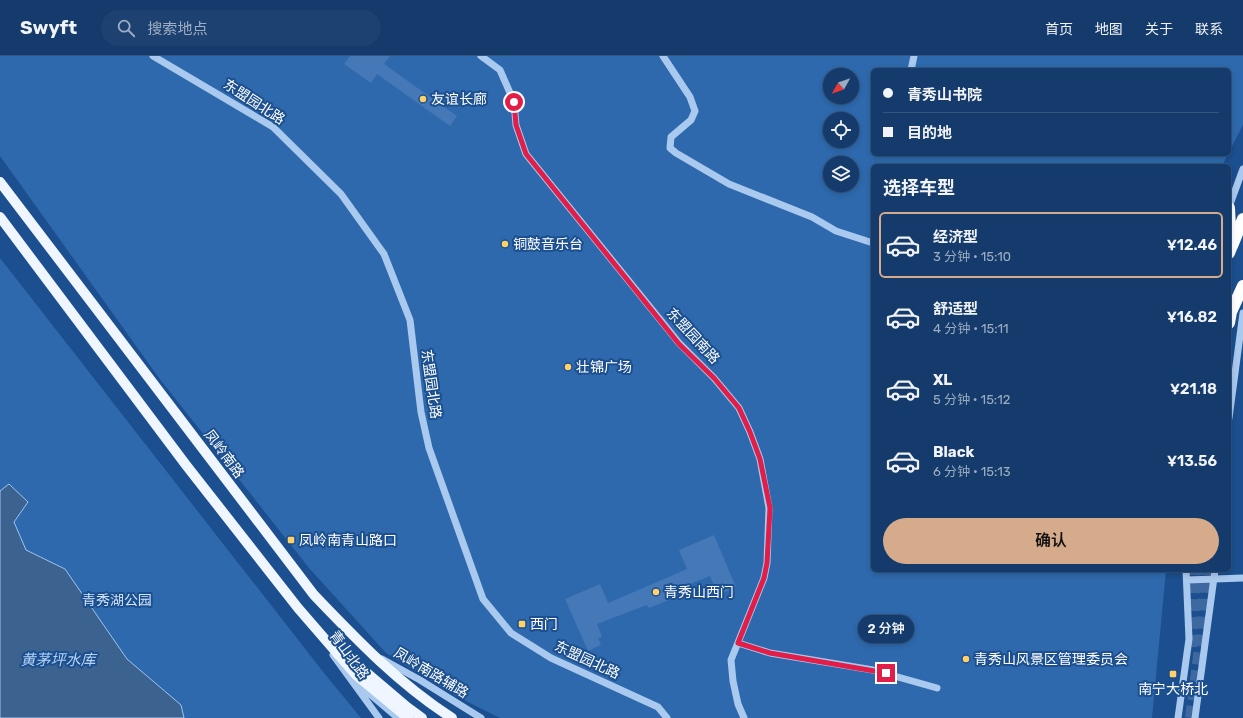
<!DOCTYPE html>
<html lang="zh">
<meta charset="utf-8">
<style>
:root{--surface:#143b6b;--page:#1d4271;--text:#f1f3f6;--muted:#9dadc1;--line:#33557e;--accent:#d6ab8b}
body{margin:0;font-family:Rubik,"Noto Sans SC",sans-serif;background:var(--page);color:var(--text);height:100vh;display:flex;flex-direction:column;font-size:15px;white-space:nowrap}
*{box-sizing:border-box;margin:0}
p{font-size:13px;color:var(--muted)}
.icon{flex:none;width:22px;height:22px;fill:none;stroke:currentColor;stroke-width:2;stroke-linecap:round;stroke-linejoin:round}
.map{position:relative;flex:1;overflow:hidden}
.drawer{position:absolute;left:871px;top:108px;width:360px;height:408px;display:flex;flex-direction:column;background:var(--surface);border-radius:6px;box-shadow:0 2px 6px #0003,0 0 0 1px var(--line)}
.drawer>*{flex:none}
.guide{position:absolute;left:871px;top:12px;width:360px;height:88px;border-radius:6px;box-shadow:0 2px 6px #0003,0 0 0 1px var(--line);display:grid;align-content:center;height:88px;padding:0 12px;background:var(--surface)}
.needle{width:26px;rotate:230deg}
.fabs{position:absolute;left:823px;top:12px;display:grid;gap:8px}
.fabs a{display:grid;place-items:center;width:36px;height:36px;border-radius:50%;background:var(--surface);box-shadow:0 2px 6px #0003,0 0 0 1px var(--line);font-size:20px}
.end{position:absolute;width:18px;height:18px;margin:-9px;border:5px solid #e11d48;background:#fff;box-shadow:0 0 0 2px #fff}
.from{border-radius:50%}
.bubble{position:absolute;height:28px;border-radius:14px;background:var(--surface);box-shadow:0 2px 6px #0003,0 0 0 1px var(--line);font-size:13px;font-weight:600;line-height:28px;text-align:center}
.guide b{display:flex;align-items:center;gap:14px;height:38px;font-size:15px}
.guide b+b{border-top:1px solid var(--line)}
.guide i{width:10px;height:10px;background:var(--text)}
ul{padding:0;list-style:none}
li{display:flex;align-items:center;gap:12px;height:66px;margin:0 8px 6px;padding:0 4px;border:2px solid transparent;border-radius:6px}
li div{flex:1}
li b{display:block;font-size:15px}
li em{font-style:normal;font-weight:600}
li.on{border-color:var(--accent)}
li>.icon{width:36px;height:36px;stroke-width:1.5}
h2{padding:0 12px;font-size:18px;line-height:48px}
.cta{display:flex;gap:8px;margin-top:auto;padding:8px 12px}
.cta a{flex:1;height:46px;border-radius:24px;background:var(--accent);color:#111;font-size:16px;font-weight:600;line-height:46px;text-align:center}
header{display:flex;align-items:center;gap:24px;box-sizing:border-box;height:56px;padding:0 20px;background:var(--surface);border-bottom:1px solid var(--line)}
header strong{font-size:19px}
nav{display:flex;gap:22px;margin-inline-start:auto;font-size:14px}
.search{width:280px;height:36px;background:var(--page);display:flex;align-items:center;gap:10px;box-sizing:border-box;padding:0 14px;border-radius:22px;color:var(--muted);font-size:15px}
.map>svg:first-child{display:block}
.green{fill:#2e69ad;fill-rule:evenodd}
.water{fill:#3c6290;stroke:#9cc4f0}
.building{fill:#4478b7}
.lines{fill:none;stroke-linecap:round;stroke-linejoin:round}
.highway-tunnel{stroke:#3d69a0;stroke-width:12;stroke-dasharray:12 6;stroke-linecap:butt}
.minor{stroke:#a9c9ee;stroke-width:7}
.major{stroke:#f0f6ff;stroke-width:10}
.highway{stroke:#fff;stroke-width:12}
.route{stroke:#e11d48;stroke-width:5}
.poi-dot{fill:#ffd166;stroke:#1b4f8f;stroke-width:1.5}
.labels{text-anchor:middle;dominant-baseline:central;stroke-width:4;stroke-linejoin:round;paint-order:stroke}
.poi-label{font-size:14px;fill:#fff;stroke:#1b4f8f;text-anchor:start}
.street-label{font-size:14px;fill:#fff;stroke:#1b4f8f}
.park-label{font-size:14px;fill:#cfe3fa;stroke:#1b4f8f}
.water-label{font-size:15px;font-style:italic;fill:#b5d3f5;stroke:#1b4f8f}
</style>
<header>
<strong>Swyft</strong>
<div class="search"><svg class="icon" aria-label="search" viewBox="0 0 24 24"><circle cx="10" cy="10" r="6"/><path d="M15 15l6 6"/></svg>搜索地点</div>
<nav><a>首页</a><a>地图</a><a>关于</a><a>联系</a></nav>
</header>
<div class="map">
<svg width="1243" height="662" viewBox="0 0 1243 662">
<rect width="100%" height="100%" fill="#1b4f8f"/>
<path class="green" d="M0 0H1243V69L1229 96V14H873V98H1228L1222 110H873V514H1166L1152 662H500L454 639 386 597 309 512 159 322 0 100ZM830 19H852V41H830ZM830 63H852V85H830ZM830 107H852V129H830Z
M0 202 324 617 361 662H0Z"/>
<path class="water" d="M9 428 28 446 14 466 26 494 65 513 127 603 181 649 184 662H0V435Z"/>
<path class="building" d="M350 0H390L384 8 457 60 450 70 377 18 371 27 344 8Z
M714 479 736 531 723 537 720 531 715 532 710 520 688 529 689 531 667 540 669 544 649 552 647 549 597 568 602 581 598 582 601 589 588 595 565 543 600 528 608 547 687 513 679 494Z"/>
<g class="lines">
<path class="highway-tunnel" d="M1191 591 1195 514
M1191 662 1201 585 1205 514"/>
<path class="minor" d="M153 0 273 71 341 138 384 198 410 264 421 356 429 392 483 543 511 577 551 602 658 651 667 662
M481 0 500 14 514 46 516 69 526 98 679 287 714 322 739 352 750 376 760 403 769 452 767 507 764 522 731 604 733 625 738 648 744 662
M663 0 690 41 695 55 691 64 671 81 670 92 676 97 729 128 812 161 836 175 873 187
M911 14 914 0
M1229 151 1243 113
M1229 362 1243 257
M1187 524 1243 522
M738 587 770 597 873 614 937 632
M333 599 379 662
M382 603 420 624 481 662
M358 628 398 662
M1178 662 1189 583 1186 514
M1195 662 1215 514"/>
<path class="major" d="M0 126 314 539C357 584 399 628 452 662
M0 161 186 409 298 552 356 619 408 662
M347 600 407 651 422 662"/>
<path class="highway" d="M1229 152 1231 192 1229 197
M1232 190 1243 163
M1229 267 1231 256 1243 230"/>
</g>
<g class="lines">
<path class="route" d="M514 46 516 69 526 98 679 288 714 322 739 352 750 376 760 403 770 452 767 507 764 522 738 587 770 597 886 617"/>
</g>
<g class="poi-dot">
<circle cx="423" cy="43" r="4"/>
<circle cx="505" cy="188" r="4"/>
<circle cx="568" cy="311" r="4"/>
<rect x="287" y="480" width="8" height="8" rx="2"/>
<circle cx="656" cy="536" r="4"/>
<rect x="518" y="564" width="8" height="8" rx="2"/>
<circle cx="966" cy="603" r="4"/>
<rect x="1169" y="614" width="8" height="8" rx="2"/>
</g>
<g class="labels">
<g class="poi-label">
<text x="431" y="43">友谊长廊</text>
<text x="513" y="188">铜鼓音乐台</text>
<text x="576" y="311">壮锦广场</text>
<text x="299" y="484">凤岭南青山路口</text>
<text x="664" y="536">青秀山西门</text>
<text x="530" y="568">西门</text>
<text x="974" y="603">青秀山风景区管理委员会</text>
<text x="1173" y="633" text-anchor="middle">南宁大桥北</text>
</g>
<g class="street-label">
<text transform="translate(254 46) rotate(33)">东盟园北路</text>
<text transform="translate(693 280) rotate(47)">东盟园南路</text>
<text transform="translate(431 328) rotate(82)">东盟园北路</text>
<text transform="translate(224 398) rotate(53)">凤岭南路</text>
<text transform="translate(349 599) rotate(54)">青山北路</text>
<text transform="translate(587 604) rotate(25)">东盟园北路</text>
<text transform="translate(431 617) rotate(31)">凤岭南路辅路</text>
</g>
<g class="park-label">
<text x="117" y="544">青秀湖公园</text>
</g>
<g class="water-label">
<text x="58" y="604">黄茅坪水库</text>
</g>
</g>
</svg>
<div class="fabs">
<a><svg class="needle" viewBox="-14 -14 28 28"><path d="M0-13l5 13h-10z" fill="#e53935"/><path d="M0 13l5-13h-10z" fill="#9dadc1"/></svg></a>
<a><svg class="icon" aria-label="locate" viewBox="0 0 24 24"><circle cx="12" cy="12" r="6"/><path d="M12 2v4M12 18v4M2 12h4M18 12h4"/></svg></a>
<a><svg class="icon" aria-label="layers" viewBox="0 0 24 24"><path d="M12 4l9 5-9 5-9-5zM3 14l9 5 9-5"/></svg></a>
</div>
<i class="end from" style="left:514px;top:46px"></i>
<i class="end" style="left:886px;top:617px"></i>
<div class="bubble" style="left:858px;top:559px;width:56px">2 分钟</div>
<div class="guide">
<b><i class="from"></i>青秀山书院</b>
<b><i></i>目的地</b>
</div>
<section class="drawer">
<h2>选择车型</h2>
<ul>
<li class="on"><svg class="icon" aria-label="car" viewBox="0 0 24 24"><path d="M5 17H2v-5l4-1 3-4h7l3 4 3 1v5h-3M9 17h6M6 11h13"/><circle cx="7" cy="17" r="2"/><circle cx="17" cy="17" r="2"/></svg><div><b>经济型</b><p>3 分钟 · 15:10</p></div><em>¥12.46</em></li>
<li><svg class="icon" aria-label="car" viewBox="0 0 24 24"><path d="M5 17H2v-5l4-1 3-4h7l3 4 3 1v5h-3M9 17h6M6 11h13"/><circle cx="7" cy="17" r="2"/><circle cx="17" cy="17" r="2"/></svg><div><b>舒适型</b><p>4 分钟 · 15:11</p></div><em>¥16.82</em></li>
<li><svg class="icon" aria-label="car" viewBox="0 0 24 24"><path d="M5 17H2v-5l4-1 3-4h7l3 4 3 1v5h-3M9 17h6M6 11h13"/><circle cx="7" cy="17" r="2"/><circle cx="17" cy="17" r="2"/></svg><div><b>XL</b><p>5 分钟 · 15:12</p></div><em>¥21.18</em></li>
<li><svg class="icon" aria-label="car" viewBox="0 0 24 24"><path d="M5 17H2v-5l4-1 3-4h7l3 4 3 1v5h-3M9 17h6M6 11h13"/><circle cx="7" cy="17" r="2"/><circle cx="17" cy="17" r="2"/></svg><div><b>Black</b><p>6 分钟 · 15:13</p></div><em>¥13.56</em></li>
</ul>
<div class="cta"><a>确认</a></div>
</section>
</div>
